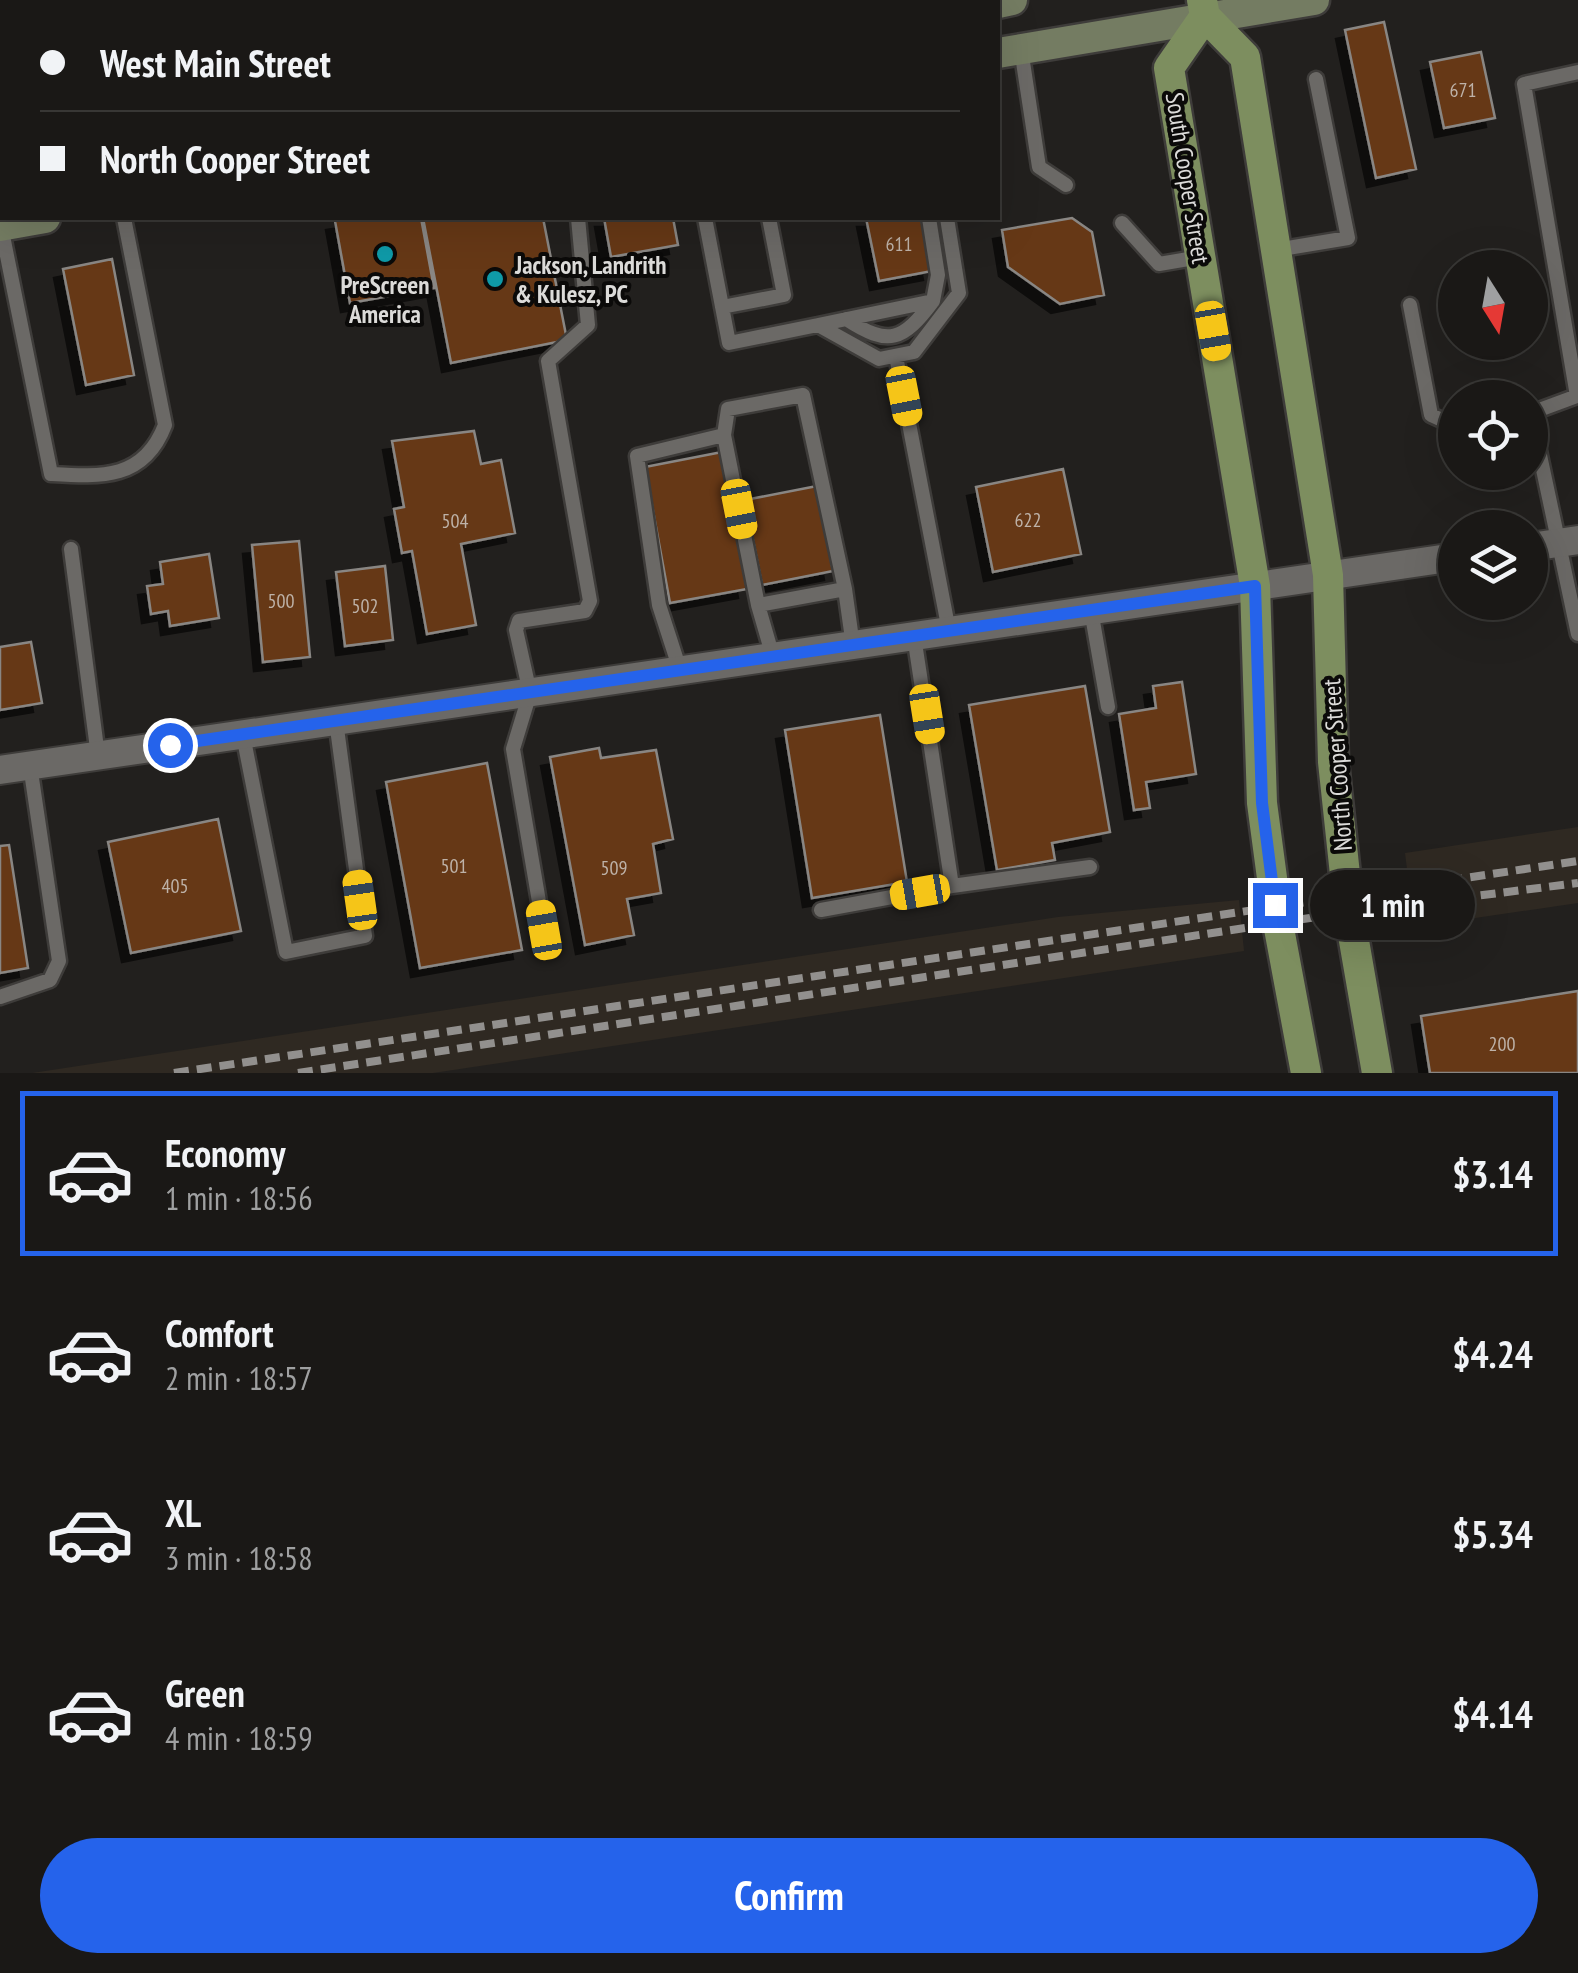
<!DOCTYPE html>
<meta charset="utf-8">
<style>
:root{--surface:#1a1816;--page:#272523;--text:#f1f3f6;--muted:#9fa0a1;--line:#383735;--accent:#2563eb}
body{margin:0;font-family:"PT Sans Narrow",sans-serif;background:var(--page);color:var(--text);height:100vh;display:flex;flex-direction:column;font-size:38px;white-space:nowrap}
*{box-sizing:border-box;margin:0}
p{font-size:32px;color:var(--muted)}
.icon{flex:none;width:55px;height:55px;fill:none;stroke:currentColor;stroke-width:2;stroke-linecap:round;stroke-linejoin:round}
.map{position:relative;height:1073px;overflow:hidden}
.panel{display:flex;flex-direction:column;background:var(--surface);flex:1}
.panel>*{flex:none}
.guide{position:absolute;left:0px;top:0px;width:1000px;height:220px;box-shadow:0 10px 40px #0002,0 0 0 2px var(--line);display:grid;align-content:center;height:220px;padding:0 40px;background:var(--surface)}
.needle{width:65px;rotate:169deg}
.buttons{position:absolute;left:1438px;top:250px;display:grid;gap:20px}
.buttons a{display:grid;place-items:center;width:110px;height:110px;border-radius:50%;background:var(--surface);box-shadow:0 10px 40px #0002,0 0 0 2px var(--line);font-size:50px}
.end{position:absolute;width:45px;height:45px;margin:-22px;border:12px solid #2563eb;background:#fff;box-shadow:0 0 0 5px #fff}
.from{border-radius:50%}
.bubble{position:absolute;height:70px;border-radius:35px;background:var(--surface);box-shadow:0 10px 40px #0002,0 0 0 2px var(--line);font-size:32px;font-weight:700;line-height:70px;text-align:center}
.car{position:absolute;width:30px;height:60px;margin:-30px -15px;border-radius:12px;box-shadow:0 0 8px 2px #0007;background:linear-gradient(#f5c518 24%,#345 0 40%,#f5c518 0 76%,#345 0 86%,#f5c518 0)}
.guide b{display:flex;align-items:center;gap:35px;height:95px;font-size:38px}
.guide b+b{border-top:2px solid var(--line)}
.guide i{width:25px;height:25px;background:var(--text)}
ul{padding:18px 0 0;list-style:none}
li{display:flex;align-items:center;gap:30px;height:165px;margin:0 20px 15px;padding:0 20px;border:5px solid transparent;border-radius:0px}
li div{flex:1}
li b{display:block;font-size:38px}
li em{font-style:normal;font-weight:700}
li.selected{border-color:var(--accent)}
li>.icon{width:90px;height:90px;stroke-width:1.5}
.button{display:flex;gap:20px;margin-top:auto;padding:20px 40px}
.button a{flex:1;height:115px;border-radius:60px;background:var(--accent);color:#fff;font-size:40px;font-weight:700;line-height:115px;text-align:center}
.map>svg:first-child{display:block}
.built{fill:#2f2922}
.building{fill:#663816;stroke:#898683;stroke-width:2.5;filter:url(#shadow)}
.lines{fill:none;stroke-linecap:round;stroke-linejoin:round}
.lane-casing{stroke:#3e3c3a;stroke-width:19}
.street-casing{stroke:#3e3c3a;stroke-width:32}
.secondary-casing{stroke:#3e3c3a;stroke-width:35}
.primary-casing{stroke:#3e3c3a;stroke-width:35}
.lane{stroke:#6b6966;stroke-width:14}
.street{stroke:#6b6966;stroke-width:28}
.secondary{stroke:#747c62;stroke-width:30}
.primary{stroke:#7d8e5f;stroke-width:30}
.rail{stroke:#92908e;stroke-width:8;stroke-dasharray:15 8;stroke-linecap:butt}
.route{stroke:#2563eb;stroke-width:12}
.culture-dot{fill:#0f9aa8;stroke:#0b0a09;stroke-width:4}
.labels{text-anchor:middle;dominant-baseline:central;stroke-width:8;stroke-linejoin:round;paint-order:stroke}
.number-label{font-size:20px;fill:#beb2a8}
.street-label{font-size:25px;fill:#dcdbd9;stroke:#0b0a09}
.poi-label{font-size:25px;font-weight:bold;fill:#dcdbd9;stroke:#0b0a09;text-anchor:start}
</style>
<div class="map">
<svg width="1578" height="1073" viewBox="0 0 1578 1073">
<defs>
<filter id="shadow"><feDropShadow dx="-9" dy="9" stdDeviation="0" flood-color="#0009"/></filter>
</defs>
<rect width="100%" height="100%" fill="#22201e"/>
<path class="built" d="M486 0H907L892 2Z
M1578 827V903L1414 927 1405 853Z
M1239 900 1244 951 433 1073H32L1058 917Z"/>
<path class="building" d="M0 0 40 2H2L0 152Z
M206 0H291L278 2Z
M1384 22 1416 169 1376 178 1345 30Z
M1481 52 1495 118 1444 128 1430 62Z
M354 218H421L434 288 350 303 335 221Z
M423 218H543L567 340 451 363Z
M604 218H673L678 245 611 257Z
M866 218H921L932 271 879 281Z
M1072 218 1092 232 1104 295 1060 304 1008 267 1002 230Z
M112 259 134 375 86 385 63 269Z
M474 431 481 464 501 460 515 533 461 544 476 625 427 634 412 551 402 553 394 509 404 507 392 441Z
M722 452 747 589 670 603 645 467Z
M1063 469 1081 554 993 572 976 487Z
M817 486 833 571 762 585 745 500Z
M299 541 310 657 263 662 252 545Z
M209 554 219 618 170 626 168 611 151 614 147 586 163 584 160 562Z
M385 566 393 640 345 646 336 572Z
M31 642 42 703 0 710V647Z
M1182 682 1196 774 1146 782 1150 808 1134 810 1119 714 1156 708 1153 686Z
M1085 686 1110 832 1052 843 1055 860 997 870 969 705Z
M880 715 907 882 812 898 785 730Z
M599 748 601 758 656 750 673 839 653 844 661 893 627 899 634 935 585 945 550 757Z
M487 763 522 950 420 968 386 782Z
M218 819 241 931 131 953 108 842Z
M9 845 28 968 0 973V846Z
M1578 991V1073H1430L1421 1016Z"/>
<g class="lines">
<g class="lane-casing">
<path id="lane" d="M163 0V2
M724 0V2
M1021 49 1039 167 1066 185
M1578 72 1524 84 1577 396 1531 413 1578 634
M705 218 729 343 818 325 879 359 914 352 959 293 947 218
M1122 223 1159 264 1200 257
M1 226 51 474C101 477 144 480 165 425L124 218
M1276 250 1348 238 1316 79
M1410 305 1431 415 1455 426
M722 307 784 295 769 218
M846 319C889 347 903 341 933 301
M818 325 933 301 938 275 929 218
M896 356 949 631
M724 435 758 605 773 657
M71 549 98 756
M758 605 845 589 853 646
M1091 610 1108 707
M914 636 952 886 1090 867
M680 670 659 605 637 456 724 435 728 409 803 395 845 589
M243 735 286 952 365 936 336 721
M821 910 952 886
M544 931 513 749 530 693 516 630 519 621 585 611 590 601 548 361 588 325 578 218
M0 997 50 980 59 961 30 765"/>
</g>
<g class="street-casing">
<path id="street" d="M126 0V2
M459 0V2
M1530 547 1578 540
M0 770 1455 557"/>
</g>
<g class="secondary-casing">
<path id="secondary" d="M998 3 1012 0
M998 53 1314 0
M0 191 2 190
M0 226 45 218"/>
</g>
<g class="primary-casing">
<path id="primary" d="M1202 0 1205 16 1245 57 1328 575 1333 762 1349 912 1377 1073
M1205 16 1169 68 1255 586 1262 803 1278 923 1306 1073"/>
</g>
<use href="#lane" class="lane"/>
<use href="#street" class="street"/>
<use href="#secondary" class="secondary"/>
<use href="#primary" class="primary"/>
<path class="rail" d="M174 1073 1578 861
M298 1073 1349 912 1578 883"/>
</g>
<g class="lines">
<path class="route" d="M170 745 1255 586 1262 803 1275 905"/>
</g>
<g class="culture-dot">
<circle cx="385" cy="254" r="10"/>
<circle cx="495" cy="279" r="10"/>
</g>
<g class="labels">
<g class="number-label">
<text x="1463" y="90">671</text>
<text x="899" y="244">611</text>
<text x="1028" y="520">622</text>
<text x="455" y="521">504</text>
<text x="281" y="601">500</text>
<text x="365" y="606">502</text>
<text x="454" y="866">501</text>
<text x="614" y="868">509</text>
<text x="175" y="886">405</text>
<text x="1502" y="1044">200</text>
</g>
<g class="street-label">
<text transform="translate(1188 178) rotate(81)">South Cooper Street</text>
<text transform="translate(1337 765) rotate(-94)">North Cooper Street</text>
</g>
<g class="poi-label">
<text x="515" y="265">Jackson, Landrith<tspan x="515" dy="29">&amp; Kulesz, PC</tspan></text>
<text x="385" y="285" text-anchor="middle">PreScreen<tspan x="385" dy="29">America</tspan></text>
</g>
</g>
</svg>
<div class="buttons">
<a><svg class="needle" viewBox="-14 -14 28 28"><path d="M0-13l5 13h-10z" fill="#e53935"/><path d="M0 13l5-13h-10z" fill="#9fa0a1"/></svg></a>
<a><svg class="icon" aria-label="locate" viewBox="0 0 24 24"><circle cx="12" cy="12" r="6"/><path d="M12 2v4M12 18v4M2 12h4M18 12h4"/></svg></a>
<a><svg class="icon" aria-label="layers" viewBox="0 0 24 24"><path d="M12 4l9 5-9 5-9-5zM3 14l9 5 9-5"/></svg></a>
</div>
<i class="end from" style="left:170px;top:745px"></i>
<i class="end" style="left:1275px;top:905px"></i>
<div class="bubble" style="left:1310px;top:870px;width:165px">1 min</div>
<i class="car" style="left:1213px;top:331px;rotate:170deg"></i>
<i class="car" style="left:904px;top:396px;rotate:169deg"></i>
<i class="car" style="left:739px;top:509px;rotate:169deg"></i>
<i class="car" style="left:927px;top:714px;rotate:171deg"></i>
<i class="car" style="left:920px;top:892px;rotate:260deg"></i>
<i class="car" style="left:360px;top:900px;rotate:352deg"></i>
<i class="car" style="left:544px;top:930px;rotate:350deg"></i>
<div class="guide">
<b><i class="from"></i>West Main Street</b>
<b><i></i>North Cooper Street</b>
</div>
</div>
<section class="panel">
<ul>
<li class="selected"><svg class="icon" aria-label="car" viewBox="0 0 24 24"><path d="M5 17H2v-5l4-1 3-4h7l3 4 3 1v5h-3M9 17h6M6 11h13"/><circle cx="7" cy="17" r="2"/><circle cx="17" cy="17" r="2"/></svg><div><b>Economy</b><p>1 min · 18:56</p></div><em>$3.14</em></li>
<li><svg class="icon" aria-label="car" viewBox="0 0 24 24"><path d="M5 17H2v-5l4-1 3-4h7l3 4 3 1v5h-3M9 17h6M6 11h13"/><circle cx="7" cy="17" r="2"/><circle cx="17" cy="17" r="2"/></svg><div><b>Comfort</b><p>2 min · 18:57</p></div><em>$4.24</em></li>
<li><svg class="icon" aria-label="car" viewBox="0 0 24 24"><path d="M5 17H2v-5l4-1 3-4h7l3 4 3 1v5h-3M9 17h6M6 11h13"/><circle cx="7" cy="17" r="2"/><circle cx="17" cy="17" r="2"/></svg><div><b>XL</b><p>3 min · 18:58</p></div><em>$5.34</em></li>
<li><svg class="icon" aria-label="car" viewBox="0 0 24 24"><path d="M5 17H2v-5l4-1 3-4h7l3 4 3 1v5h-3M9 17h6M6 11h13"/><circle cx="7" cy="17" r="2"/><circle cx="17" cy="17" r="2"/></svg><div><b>Green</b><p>4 min · 18:59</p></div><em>$4.14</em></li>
</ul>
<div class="button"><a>Confirm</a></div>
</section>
